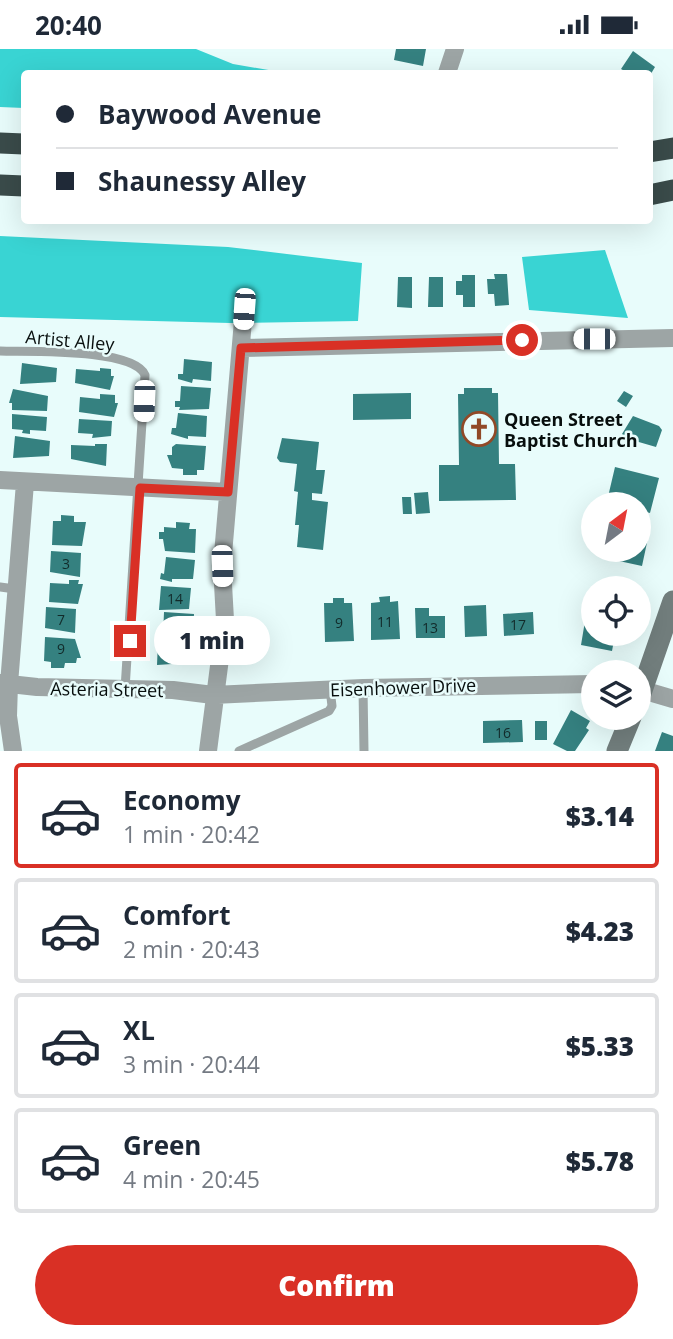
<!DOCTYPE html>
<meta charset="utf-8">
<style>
:root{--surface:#fff;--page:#f2f2f3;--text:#1f2937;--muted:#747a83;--line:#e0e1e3;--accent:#d93025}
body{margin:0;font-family:"Open Sans",sans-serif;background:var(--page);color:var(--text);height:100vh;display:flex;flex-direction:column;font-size:26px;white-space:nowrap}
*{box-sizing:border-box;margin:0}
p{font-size:23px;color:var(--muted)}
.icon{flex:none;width:38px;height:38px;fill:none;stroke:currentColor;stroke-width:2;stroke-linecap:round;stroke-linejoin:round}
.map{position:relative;height:702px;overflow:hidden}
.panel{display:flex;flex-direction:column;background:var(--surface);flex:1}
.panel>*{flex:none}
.guide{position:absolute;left:21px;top:21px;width:632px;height:154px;border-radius:7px;box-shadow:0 7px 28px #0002;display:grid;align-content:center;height:154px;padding:0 35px;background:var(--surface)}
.needle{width:46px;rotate:32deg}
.fabs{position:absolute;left:581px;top:443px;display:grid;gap:14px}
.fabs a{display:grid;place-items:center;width:70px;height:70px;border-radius:50%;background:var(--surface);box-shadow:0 7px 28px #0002;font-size:35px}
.end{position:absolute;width:32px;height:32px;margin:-16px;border:9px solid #d93025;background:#fff;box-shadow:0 0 0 4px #fff}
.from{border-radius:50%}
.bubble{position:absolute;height:49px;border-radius:24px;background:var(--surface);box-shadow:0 7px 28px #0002;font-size:23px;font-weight:800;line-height:49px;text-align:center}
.car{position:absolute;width:21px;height:42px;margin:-21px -10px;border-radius:9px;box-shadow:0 0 5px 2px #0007;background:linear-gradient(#fff 24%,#345 0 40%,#fff 0 76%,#345 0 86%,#fff 0)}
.guide b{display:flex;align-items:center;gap:24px;height:66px;font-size:26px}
.guide b+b{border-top:2px solid var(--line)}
.guide i{width:18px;height:18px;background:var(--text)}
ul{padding:12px 0 0;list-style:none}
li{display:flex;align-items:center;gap:21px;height:105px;margin:0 14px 10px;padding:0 21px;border:4px solid var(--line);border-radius:7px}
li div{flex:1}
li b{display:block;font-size:26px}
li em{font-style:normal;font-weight:800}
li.selected{border-color:var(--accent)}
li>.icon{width:63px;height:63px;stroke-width:1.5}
.action{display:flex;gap:14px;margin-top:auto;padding:14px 35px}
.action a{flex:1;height:80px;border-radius:42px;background:var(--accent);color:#fff;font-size:28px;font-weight:800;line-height:80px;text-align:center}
.status{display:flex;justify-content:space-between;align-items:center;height:49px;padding:0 35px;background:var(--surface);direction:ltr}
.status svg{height:19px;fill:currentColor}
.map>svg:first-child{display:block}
.forest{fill:#39d4d3}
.building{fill:#358180}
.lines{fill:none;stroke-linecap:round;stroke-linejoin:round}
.lane{stroke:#9da5a5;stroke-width:9}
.street{stroke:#9da5a5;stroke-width:18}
.secondary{stroke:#727e7d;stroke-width:21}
.highway{stroke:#3a4b4a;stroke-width:21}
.route{stroke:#d93025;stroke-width:9}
.labels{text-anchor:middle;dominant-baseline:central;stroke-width:5;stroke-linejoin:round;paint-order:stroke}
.number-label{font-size:14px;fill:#122b2a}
.street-label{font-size:18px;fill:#070e0d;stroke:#e8fcfb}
.poi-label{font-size:18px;font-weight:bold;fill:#070e0d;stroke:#e8fcfb;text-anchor:start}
</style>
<div class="status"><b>20:40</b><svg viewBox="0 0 49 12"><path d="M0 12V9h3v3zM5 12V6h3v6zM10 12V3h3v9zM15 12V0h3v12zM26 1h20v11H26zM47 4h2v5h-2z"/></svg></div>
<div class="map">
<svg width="673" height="702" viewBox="0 0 673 702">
<rect width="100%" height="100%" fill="#e8fcfb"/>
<path class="forest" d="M0 0H196L233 15 286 24H24V59L0 58Z
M0 187 228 198 362 214 358 272 230 274 0 268Z
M605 201 628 269 529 261 522 208Z"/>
<path class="building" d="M396 0H426L423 17 394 11Z
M633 2 655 18 649 28V24H628L621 20Z
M494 225H507L509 256 495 257 494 245H488L487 230H495Z
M462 226H475V258H463V246H456V232H462Z
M398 228H412V259L397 258Z
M429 228H443V258H428Z
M184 310 212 313 211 332 193 330 192 334 178 330V325H183Z
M22 314 57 319 56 333 20 335Z
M100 319 111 320V327H114L110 341 75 334 76 320 100 322Z
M181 337 211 339 209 360 179 361 180 358H175V352H180Z
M464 339H492V344H498L499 415H515L516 451 439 452V416H459L458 345H464Z
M13 340 48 347 47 362 12 361V354H9Z
M624 342 633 347 626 358 617 352Z
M411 344V370L353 371V345Z
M100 345 115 346V354H118L114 368 79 363 80 348 100 350Z
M178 364 207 367 206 388 188 387V390L171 385 172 379H176Z
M12 365 47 368 46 382 30 381V385L22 384 23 381 12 380Z
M633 367 659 377 662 381 656 398 625 389 622 385Z
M79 370 112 372 111 387 92 389 93 385 78 384Z
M15 387 50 392 49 407 13 409Z
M282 389 319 393 316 421H325L322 445 312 444V451L328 453 323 501 297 498 299 476H295L298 443 294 442 297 415 280 413 277 409Z
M95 395H107L106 417 71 410V396L95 397Z
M176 395 206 397 204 421H197V426H183V420L172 419 167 406H172V398Z
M615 418 659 429 650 464 639 461V455L607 452Z
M428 443 430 464 416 465 414 444Z
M402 448H411L412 465H403Z
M61 466 74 467V473H86L82 497 52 496 53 472H61Z
M176 473 190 474 189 480H196L195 504 165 502 163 490H159V483H164V478L176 479Z
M639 487 648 489 642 517 619 512 621 500H639Z
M51 502 81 504 80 528 50 523Z
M166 508 195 511 193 530H172V533L160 530 161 524 164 525Z
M69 531H79L78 535H83L78 555 49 553 50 534 69 535Z
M161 537 191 539 189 560 159 561Z
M390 547V553L398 552 400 590 371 591V554L380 553 379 548Z
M333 549H344V554H352L354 592 325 593 324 554H333Z
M486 556 487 587 465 588 464 557Z
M46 558 76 560 75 584 45 579Z
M415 559H429V567H445V589H416Z
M164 563 194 565 193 586 163 587Z
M533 563 534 585 504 587 503 565Z
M585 572 593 574V584L615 586 612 602 581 596Z
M45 588 75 590 81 609H77L76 614H65L64 619H51V613L44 612Z
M158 592 188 593 187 614 157 616Z
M571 661 590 672 586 679 589 681 575 702H567L553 695Z
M522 671 523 693 483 694V672Z
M535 672H547V691H535Z
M662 683 673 687V702H655Z"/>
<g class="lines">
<path class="lane" d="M0 302C29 303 133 299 145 326L125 640
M0 538 15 540
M363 639 364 702
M239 702 329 662 332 657 330 640"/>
<path class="street" d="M447 24 455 0
M241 299 673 289
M0 431 228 443
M0 634 37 638 173 641 213 646 363 639 593 635
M639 640 673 650
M13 702 8 667 9 635 25 434
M208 702 225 571 222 517 244 260"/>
<path class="secondary" d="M639 650 673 552
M617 702 631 668"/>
<path class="highway" d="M0 94 24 95
M649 103 673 99
M0 136 24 137
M649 146 673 141"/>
</g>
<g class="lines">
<path class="route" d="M130 592 140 439 228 443 241 299 522 291"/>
</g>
<defs>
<g id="church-ring" transform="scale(1.75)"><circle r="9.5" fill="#e8fcfb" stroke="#914927" stroke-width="1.5"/><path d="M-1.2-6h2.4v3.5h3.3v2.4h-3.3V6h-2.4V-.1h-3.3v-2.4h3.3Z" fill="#914927"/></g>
</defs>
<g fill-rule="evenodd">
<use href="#church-ring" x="479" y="380"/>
</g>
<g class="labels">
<g class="number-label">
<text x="66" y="514">3</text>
<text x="175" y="549">14</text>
<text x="61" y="570">7</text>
<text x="385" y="572">11</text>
<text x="339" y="573">9</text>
<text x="518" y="575">17</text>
<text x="430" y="578">13</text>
<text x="61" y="599">9</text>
<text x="503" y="683">16</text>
</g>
<g class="street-label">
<text transform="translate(70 291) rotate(5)">Artist Alley</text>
<text transform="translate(403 638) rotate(-2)">Eisenhower Drive</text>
<text transform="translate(107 640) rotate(1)">Asteria Street</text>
</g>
<g class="poi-label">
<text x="504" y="370">Queen Street<tspan x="504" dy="21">Baptist Church</tspan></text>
</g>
</g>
</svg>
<div class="fabs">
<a><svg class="needle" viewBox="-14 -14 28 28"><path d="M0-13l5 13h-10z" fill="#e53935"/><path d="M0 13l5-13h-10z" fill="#747a83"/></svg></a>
<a><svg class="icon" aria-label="locate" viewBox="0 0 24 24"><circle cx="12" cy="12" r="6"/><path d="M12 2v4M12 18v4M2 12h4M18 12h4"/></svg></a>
<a><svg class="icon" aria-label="layers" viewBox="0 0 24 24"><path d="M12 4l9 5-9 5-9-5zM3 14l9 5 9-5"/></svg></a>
</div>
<i class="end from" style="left:522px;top:291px"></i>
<i class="end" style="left:130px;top:592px"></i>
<div class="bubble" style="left:154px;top:567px;width:116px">1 min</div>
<i class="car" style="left:244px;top:260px;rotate:184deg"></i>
<i class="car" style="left:594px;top:290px;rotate:270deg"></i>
<i class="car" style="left:144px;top:352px;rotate:182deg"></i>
<i class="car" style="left:222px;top:517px;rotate:178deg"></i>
<div class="guide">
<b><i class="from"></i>Baywood Avenue</b>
<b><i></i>Shaunessy Alley</b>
</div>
</div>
<section class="panel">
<ul>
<li class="selected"><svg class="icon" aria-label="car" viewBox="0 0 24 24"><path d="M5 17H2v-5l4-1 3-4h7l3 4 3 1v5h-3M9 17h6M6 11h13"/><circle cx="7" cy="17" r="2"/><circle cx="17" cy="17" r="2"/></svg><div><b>Economy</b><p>1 min · 20:42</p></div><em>$3.14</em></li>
<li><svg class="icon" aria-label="car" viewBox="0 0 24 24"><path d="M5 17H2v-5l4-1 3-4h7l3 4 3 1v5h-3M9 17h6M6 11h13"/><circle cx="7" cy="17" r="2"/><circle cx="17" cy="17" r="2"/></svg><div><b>Comfort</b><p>2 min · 20:43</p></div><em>$4.23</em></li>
<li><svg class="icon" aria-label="car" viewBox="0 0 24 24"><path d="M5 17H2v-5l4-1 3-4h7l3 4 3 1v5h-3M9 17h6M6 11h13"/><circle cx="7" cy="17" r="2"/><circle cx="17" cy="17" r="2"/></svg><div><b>XL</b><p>3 min · 20:44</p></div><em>$5.33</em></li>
<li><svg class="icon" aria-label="car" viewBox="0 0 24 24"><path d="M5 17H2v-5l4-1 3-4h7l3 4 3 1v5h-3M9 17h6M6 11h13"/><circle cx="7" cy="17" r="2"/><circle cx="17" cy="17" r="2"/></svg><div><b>Green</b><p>4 min · 20:45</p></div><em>$5.78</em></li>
</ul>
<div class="action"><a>Confirm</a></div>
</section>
